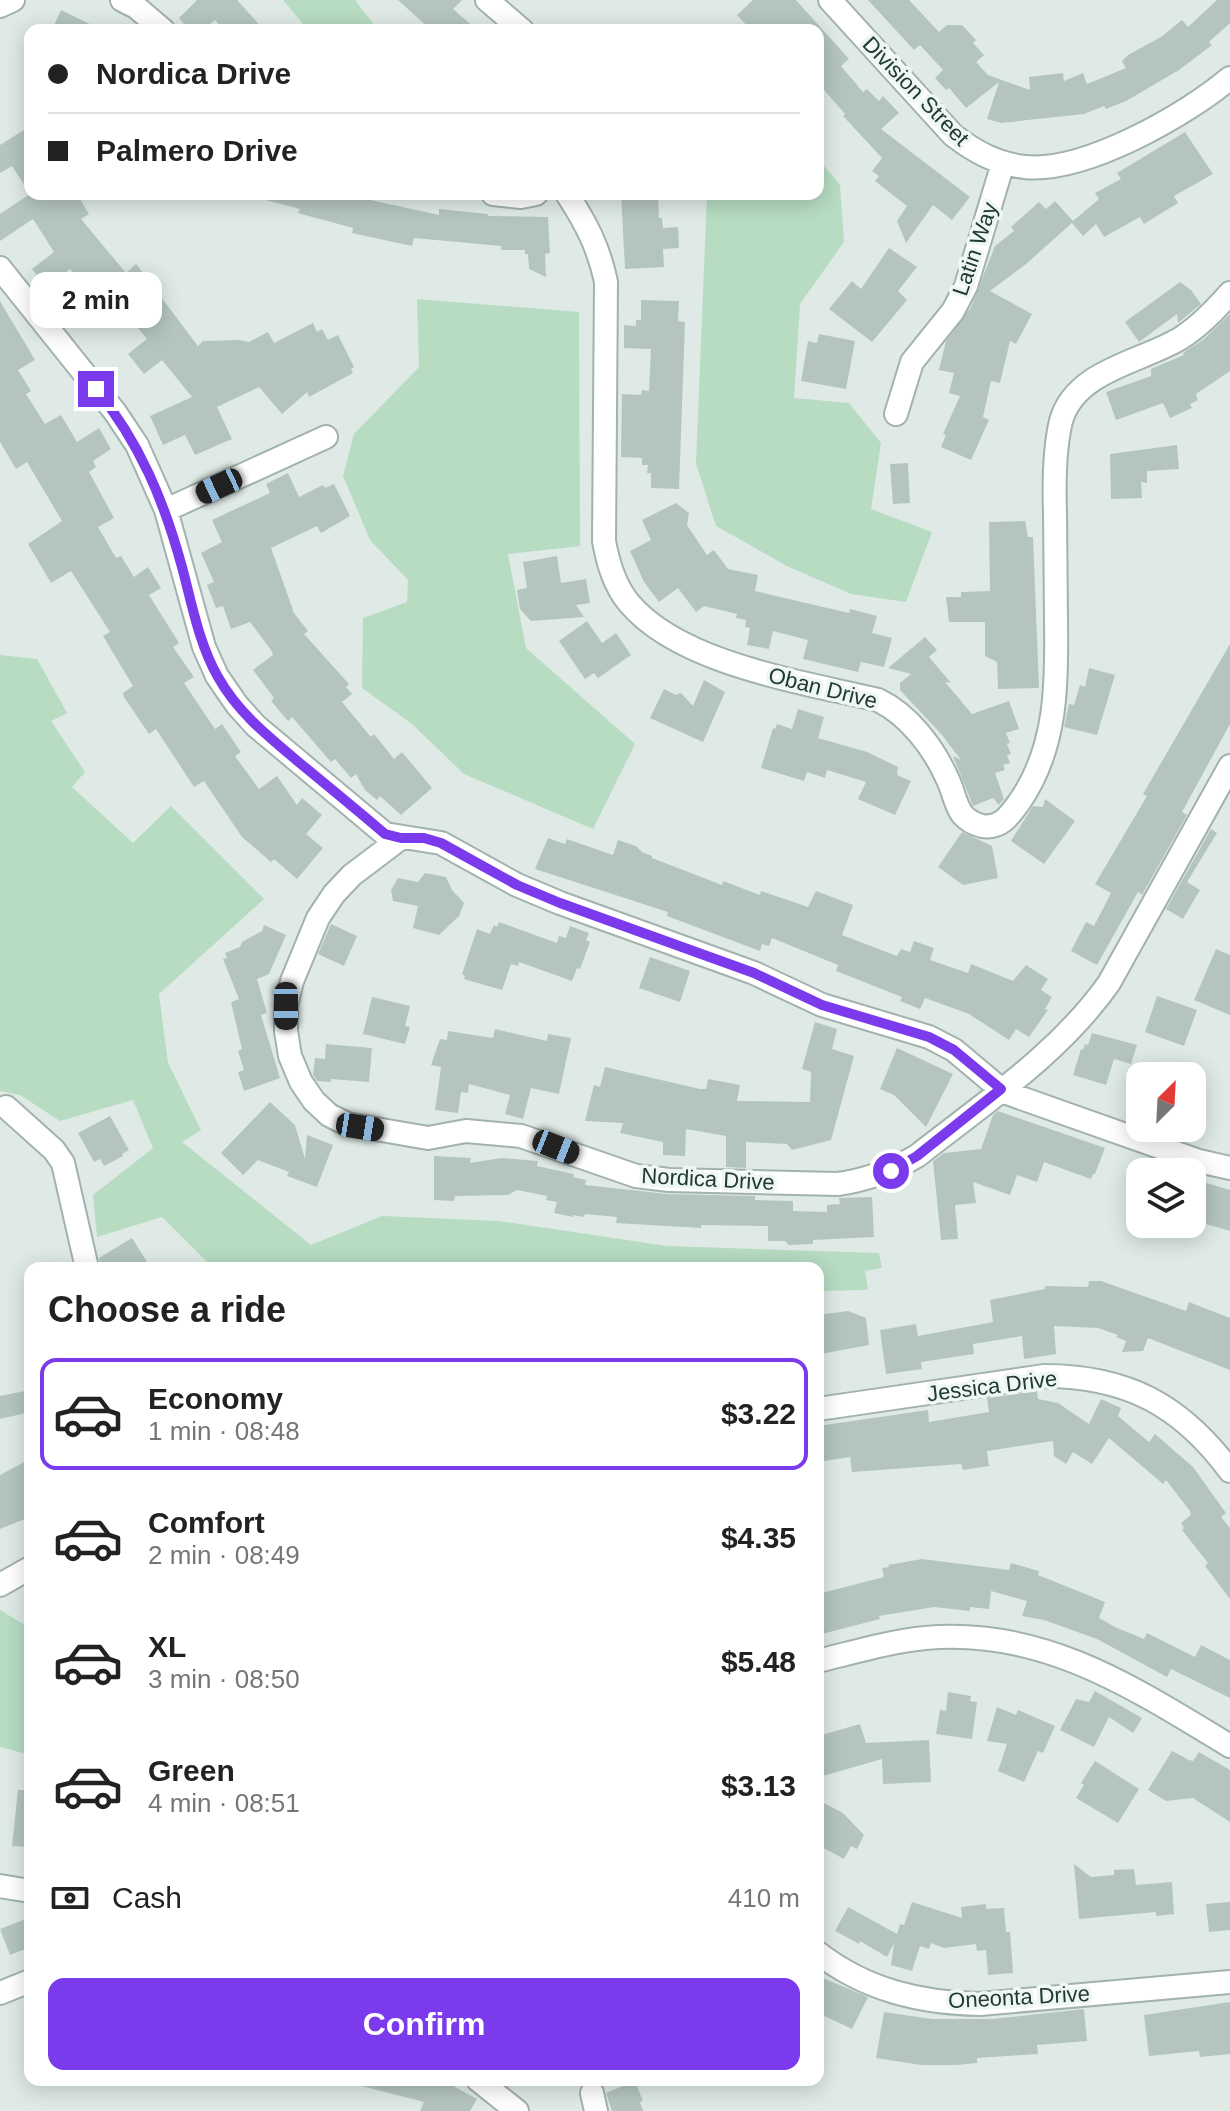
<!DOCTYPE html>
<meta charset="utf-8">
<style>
:root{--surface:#fff;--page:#f2f2f2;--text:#222;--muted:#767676;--line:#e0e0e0;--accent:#7c3aed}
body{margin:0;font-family:Helvetica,sans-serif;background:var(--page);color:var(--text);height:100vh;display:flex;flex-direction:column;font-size:30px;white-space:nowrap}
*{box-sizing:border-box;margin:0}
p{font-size:26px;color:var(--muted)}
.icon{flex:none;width:44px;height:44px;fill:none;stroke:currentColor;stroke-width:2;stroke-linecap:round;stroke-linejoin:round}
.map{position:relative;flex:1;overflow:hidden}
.details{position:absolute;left:24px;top:1262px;width:800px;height:824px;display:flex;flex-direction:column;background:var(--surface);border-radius:16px;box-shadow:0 4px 20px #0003}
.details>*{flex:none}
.top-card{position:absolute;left:24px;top:24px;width:800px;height:176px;border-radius:16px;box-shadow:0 4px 20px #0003;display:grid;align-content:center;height:176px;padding:0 24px;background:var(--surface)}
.needle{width:52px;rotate:24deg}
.fabs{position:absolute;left:1126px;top:1062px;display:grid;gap:16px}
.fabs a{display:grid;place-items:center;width:80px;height:80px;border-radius:16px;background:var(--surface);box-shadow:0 4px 20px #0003;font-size:40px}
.end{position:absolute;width:36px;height:36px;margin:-18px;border:10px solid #7c3aed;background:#fff;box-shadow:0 0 0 4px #fff}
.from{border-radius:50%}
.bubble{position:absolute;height:56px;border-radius:16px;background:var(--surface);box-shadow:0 4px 20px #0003;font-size:26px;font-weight:700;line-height:56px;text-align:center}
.car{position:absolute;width:24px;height:48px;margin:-24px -12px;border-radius:10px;box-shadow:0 0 6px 2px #0007;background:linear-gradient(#222 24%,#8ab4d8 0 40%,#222 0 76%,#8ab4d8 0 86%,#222 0)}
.top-card b{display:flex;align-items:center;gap:28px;height:76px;font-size:30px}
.top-card b+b{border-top:2px solid var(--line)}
.top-card i{width:20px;height:20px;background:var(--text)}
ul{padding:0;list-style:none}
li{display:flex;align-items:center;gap:24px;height:112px;margin:0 16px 12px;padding:0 8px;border:4px solid transparent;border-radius:16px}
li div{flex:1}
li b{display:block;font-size:30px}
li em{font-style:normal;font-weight:700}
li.on{border-color:var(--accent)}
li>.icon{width:72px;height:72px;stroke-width:1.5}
h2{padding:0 24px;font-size:36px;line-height:96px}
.pay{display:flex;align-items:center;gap:20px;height:88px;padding:0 24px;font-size:30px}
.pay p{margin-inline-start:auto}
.cta{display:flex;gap:16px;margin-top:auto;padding:16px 24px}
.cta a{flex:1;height:92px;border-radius:16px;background:var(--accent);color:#fff;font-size:32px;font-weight:700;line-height:92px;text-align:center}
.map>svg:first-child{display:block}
.green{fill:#b7dcc2}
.building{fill:#b4c5bf}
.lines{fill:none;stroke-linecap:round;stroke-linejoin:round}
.minor-casing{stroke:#a2b2ad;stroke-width:26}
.minor{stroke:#fff;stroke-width:22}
.route{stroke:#7c3aed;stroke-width:10}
.labels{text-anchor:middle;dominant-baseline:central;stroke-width:7;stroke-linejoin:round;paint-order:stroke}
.street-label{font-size:22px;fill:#203a34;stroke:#eff7f3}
</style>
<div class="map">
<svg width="1230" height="2111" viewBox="0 0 1230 2111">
<rect width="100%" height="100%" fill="#dfeae6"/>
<path class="green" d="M283 0H355L378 30H308Z
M818 159 840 185 844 242 800 304 794 398 849 403 881 443 871 509 932 532 906 602 851 594 787 566 716 526 696 464 707 194H818Z
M417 299 579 312 580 546 508 554 526 648 635 744 593 829 464 774 412 724 362 688 363 618 407 602 408 580 370 540 343 476 354 434 419 367Z
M0 655 37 659 67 713 51 721 85 772 72 787 133 843 171 806 264 899 159 994 168 1063 201 1130 182 1142 311 1245 382 1216 499 1221 667 1246 879 1253 882 1268 865 1271 868 1290 818 1291V1268H213L162 1217 97 1237 93 1195 153 1148 133 1100 60 1121 20 1095 0 1091Z
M0 1610 30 1628V1755L0 1747Z"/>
<path class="building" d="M197 0H237L264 30H224L215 20 203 30H189L179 18Z
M398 0H462L453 9 477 30H431Z
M753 0H796L849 59 841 66 863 92 867 89 879 101 883 96 899 113 881 129 970 197 952 220 933 205 906 243 897 221 907 206 875 181 879 176 872 171 882 158 843 116 845 114 818 83V30H751L737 15Z
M868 0H909L939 32 947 25H962L976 40 973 43 984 55 976 62 988 75 1030 90 1029 77 1063 73 1064 81 1083 73 1087 84 1126 68 1122 61 1128 55 1161 37 1182 20 1188 27 1217 0H1230V23L1209 42 1212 45 1179 70 1126 101 1106 109 1104 106 1084 114 1001 123 987 119 999 82 966 108 949 88 946 90 935 78 943 70 920 45 914 50Z
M61 10 102 30H52Z
M30 126V194H77L89 214 81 219 126 273 136 264 198 346 203 341 239 340 249 342 268 332 274 343 313 323 317 332 322 329 328 340 338 335 354 367 351 369 353 373 309 397 307 392 282 414 259 387 217 407 232 439 195 455 185 435 163 445 150 416 192 397 162 360 144 374 128 354 147 339 119 306 102 320 87 300 92 296 70 269 47 288 32 269 54 252 33 219 0 241V214L30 194 12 166 0 173V145Z
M1185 132 1213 174 1174 196 1178 203 1144 224 1140 217 1104 237 1096 224 1083 236 1072 223 1026 264 990 291 1032 314 1016 344 1010 341 1000 383 991 381 983 417 989 420 971 460 941 447 946 435 943 434 960 396 949 393 954 373 939 370 946 341 971 307 995 246 1014 231 1011 227 1039 202 1046 209 1055 201 1073 221 1099 199 1095 193 1121 179 1117 173Z
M267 194H343L439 215V209L488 214V216L548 217 550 253 545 254 546 277 529 269 528 254H525V250H501V246L414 238 412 246 352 233 353 228 298 213 300 209 266 200Z
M621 194H658L659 218H662L663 228 678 227 679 248 663 249 664 267 625 269Z
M889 248 917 267 898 291 907 300 872 342 829 309 852 281 861 289Z
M1180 282 1191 290 1201 304 1178 323 1177 314 1139 342 1125 322Z
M641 300 679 301 678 321 685 322 679 489 651 488V473H647L648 465H642V458L621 457 622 394 641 395 642 390 649 391 651 349 624 348V325L636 326V320H641Z
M0 301 35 360 18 370 31 391 26 394 45 424 61 415 77 442 99 428 111 449 93 461 96 467 89 472 114 518 98 527 116 558 121 556 134 577 148 567 161 588 149 595 179 643 173 647 194 677 184 683 215 729 222 724 241 752 235 756 259 789 277 776 297 805 302 798 322 815 306 834 323 848 297 879 274 859 271 862 242 837 204 781 194 787 156 729 149 734 124 697 123 693 133 686 103 636 110 632 71 571 51 583 28 544 62 521 27 462 16 469 0 442Z
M1230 314V371L1196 394 1198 400 1190 404 1192 408 1170 418 1163 403 1116 420 1106 392 1151 376V369L1184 355 1183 353 1204 339Z
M819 334 855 341 846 389 801 381 808 341 817 343Z
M1177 445 1179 469 1147 471V483L1141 482 1142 498 1111 499 1110 454Z
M908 463 910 503 893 504 890 464Z
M288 473 299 497 323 485 325 488 334 484 350 516 321 533 317 526 271 548 294 613 308 631 304 634 349 684 346 687 352 694 342 702 371 737 374 734 394 759 402 752 432 788 401 815 380 796 377 800 365 790 356 774 351 778 335 759 331 762 292 717 288 721 271 701 274 698 253 670 273 655 271 650 250 622 231 629 223 606 216 608 207 585 214 582 201 553 222 542 212 520 270 493 266 484Z
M676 503 689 513 687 525 707 555 714 550 728 569 758 575 755 591 849 613 850 609 877 616 872 633 892 638 884 667 861 662 858 672 803 659 808 640 773 631 769 649 747 645 750 628 745 627 746 620 736 618 737 614 704 606 696 612 678 588 659 602 644 582 630 551 651 540 642 520Z
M1025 521 1028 537H1033L1039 688 998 689 997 662 985 656V622H949L946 597H961V592L990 591 989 522Z
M557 556 561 583 586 579 590 603 576 605 584 617 531 621 520 609 517 590 527 588 523 562Z
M587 621 602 643 616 633 631 655 598 678 594 673 585 679 559 641Z
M925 637 937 650 929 657 951 683 945 682 972 714 1009 701 1019 729 1006 733 1010 743 1007 744 1011 754 1007 755 1010 763 1003 765 1005 770 995 773 1004 799 999 805 993 798 973 806 953 756 961 760 942 735 900 690V683L911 674 888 668Z
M1230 644V724L1182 812 1187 815 1142 895 1138 892 1097 965 1071 951 1086 922 1094 926 1111 893 1095 884 1147 796 1143 794Z
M1089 668 1115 675 1097 735 1064 727 1069 704 1074 705 1080 685 1085 687Z
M704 680 725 692 703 742 650 718 664 689 676 695 681 693 693 706Z
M798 709 824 717 818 738 867 752 898 767 897 775 911 781 895 815 858 799 866 782 827 770 825 778 807 772 804 781 761 768 773 728 775 729 777 724 792 729Z
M1045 799 1075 821 1044 864 1011 841 1033 806 1043 807Z
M1211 829 1217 833 1187 882 1200 890 1183 919 1166 909Z
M962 832 992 846 998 878 963 885 938 867Z
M548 838 565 844 567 839 613 855 618 840 636 846 642 852 652 856V858L722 885 723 881 760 895 761 891 808 907 816 891 853 905 842 935 897 956 901 949 910 952 914 941 934 948 930 960 968 973 971 964 1013 981 1026 965 1048 979 1041 990 1052 997 1045 1009 1048 1010 1029 1037 1016 1029 1009 1040 969 1014 925 998 920 1009 900 1001 902 997 836 971 838 965 772 938 769 946 762 944 760 951 667 916 668 912 535 869Z
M425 873 446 877 452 890 464 903 459 916 439 935 413 928 418 906 393 901 391 890 398 878 418 882Z
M499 922 557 943 559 936 566 938 570 926 589 933 586 940 590 942 580 969 577 968 572 981 519 962 518 966 511 964 502 990 464 979 465 976 462 974 477 929 490 934 494 925 497 927Z
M331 924 357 936 344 966 318 954Z
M264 925 286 935 269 974 257 979 267 1013 261 1015 280 1078 244 1091 238 1072 244 1070 238 1051 242 1049 231 1002 239 999 223 959 227 958 225 953 240 947 242 942 262 931Z
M1216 949 1230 955V1015L1194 1000Z
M650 957 690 971 680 1002 639 988Z
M1157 996 1197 1010 1184 1046 1145 1032Z
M372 997 410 1006 405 1026 410 1027 405 1044 363 1034Z
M815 1022 837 1029 832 1049 854 1056 831 1140 792 1150 787 1144 746 1142V1168L726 1167V1136L686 1129 685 1156 663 1155V1142L620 1133 623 1123 585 1121 594 1085 600 1087 605 1067 700 1089H706L708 1079 740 1085 737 1101 810 1102 811 1072 802 1069Z
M495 1029 547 1041 548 1034 571 1038 559 1094 531 1088 523 1119 505 1114 510 1095 469 1084 468 1093 461 1092 458 1113 435 1110 441 1067 431 1065 440 1039 447 1040 448 1031 493 1038Z
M1092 1033 1137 1045 1131 1064 1114 1059 1106 1085 1073 1075 1081 1049 1083 1050 1085 1044 1088 1045Z
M326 1044 372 1048 369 1082 331 1079V1082L317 1081 313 1075 315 1058 325 1059Z
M897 1048 953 1074 926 1127 894 1095 880 1089Z
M270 1102 295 1125 305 1159 307 1135 333 1145 317 1187 287 1176 289 1172 258 1160 243 1175 221 1153Z
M998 1111 1105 1148 1095 1174H1093L1091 1179 1044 1162 1037 1182 1017 1175 1010 1195 973 1182 976 1203 955 1205 958 1239 941 1240 933 1161 944 1153 981 1149 993 1115Z
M110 1116 129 1150 122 1154 123 1156 104 1166 100 1159 94 1162 78 1133Z
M434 1156 471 1158 470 1163 501 1158 538 1161 537 1166 574 1174 573 1177 586 1180 585 1185 667 1194 755 1196V1200L793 1201V1211L827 1212V1205L840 1204 839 1198 872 1197 874 1237 813 1240V1244L789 1245 785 1241H768V1226L701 1225V1228L616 1223 617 1217 585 1214 584 1217 573 1215V1217L554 1213 557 1202 546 1200 547 1196 517 1190 508 1195 455 1196 454 1201 434 1200Z
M1192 1179 1230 1190V1231L1192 1220Z
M132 1238 151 1268H101L99 1258Z
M1089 1281H1101L1186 1311 1189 1302 1230 1318V1370L1148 1338 1143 1351 1122 1352 1126 1341 1116 1337 1118 1335 1098 1328 1054 1326 1056 1354 1024 1359 1022 1336 973 1344 974 1354 921 1362 922 1369 886 1374 880 1330 916 1324 918 1336 993 1322 990 1300 1045 1289V1286L1088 1287Z
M848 1311 866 1318 869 1345 821 1354 820 1345H818V1315Z
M30 1390V1412L0 1419V1396Z
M1037 1391 1038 1399 1058 1403 1089 1424 1101 1399 1121 1408 1118 1416 1149 1442 1155 1434 1193 1467 1226 1513 1221 1517 1230 1528V1599L1205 1566 1208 1563 1182 1530 1184 1528 1181 1523 1191 1515 1190 1511 1166 1480 1163 1484 1109 1438 1092 1464 1073 1452 1066 1464 1054 1456 1053 1441 987 1451 989 1466 963 1470 961 1464 852 1472 850 1457 818 1462V1426L928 1410 929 1422 989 1412 987 1398Z
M30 1459V1517L0 1529V1475Z
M922 1559 1009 1570 1011 1563 1039 1571 1038 1575 1105 1602 1099 1618 1115 1627 1144 1639 1147 1633 1195 1657 1201 1645 1230 1660V1698L1171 1669 1167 1677 1097 1639 1044 1620 1022 1616 1027 1601 991 1591 989 1609 970 1607V1611L934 1607 879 1616 880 1619 818 1635V1594L884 1577 882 1568 889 1567 888 1565Z
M1095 1691 1142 1718 1133 1733 1109 1717 1094 1747 1060 1730 1076 1699 1089 1702Z
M948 1692 971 1696 970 1701 977 1702 972 1739 936 1734 940 1710 946 1711Z
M997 1707 1016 1715 1018 1710 1055 1726 1043 1753 1038 1751 1024 1782 998 1771 1007 1744 987 1741Z
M860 1724 866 1743 929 1740 931 1782 883 1784 882 1759 823 1776 818 1759V1736Z
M1172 1751 1189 1760 1193 1761 1199 1752 1230 1770V1822L1193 1798 1166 1801 1148 1790Z
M1095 1761 1139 1789 1118 1823 1076 1798 1084 1785 1081 1783Z
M18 1790H30V1847L12 1846Z
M824 1803 843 1813 864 1835 857 1849 851 1846 844 1859 818 1845V1815Z
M1074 1864 1091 1877 1114 1875V1870L1134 1869 1136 1885 1172 1882 1174 1914 1156 1916V1912L1079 1919Z
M912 1902 962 1918 961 1907 986 1904V1909L1004 1908 1006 1932H1010L1013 1973 988 1975 986 1950 977 1951 976 1944 944 1948 931 1943 929 1949 920 1946 912 1971 891 1965 894 1943 887 1957 860 1941 859 1944 835 1931 848 1907 897 1934 900 1924 904 1925Z
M1230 1902V1930L1209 1932 1206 1904Z
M26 1919 30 1928V1947L10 1955 0 1929Z
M818 1976 868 1997 852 2029 818 2013Z
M1230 2002V2054L1200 2057 1199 2051 1149 2056 1144 2015Z
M1084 2009 1087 2041 1037 2045 1038 2054 977 2058V2063L957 2065H921L876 2058 884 2012 932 2019H992Z
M362 2080H442L477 2099 470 2111H420L424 2102 362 2086Z
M635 2081 643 2101 640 2102 643 2111H612L606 2093Z"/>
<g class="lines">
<g class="minor-casing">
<path id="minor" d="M122 0 136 7 163 30
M487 0 522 30
M830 0 953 135C975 152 997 164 1025 167 1084 173 1185 116 1230 78
M0 6 13 0
M493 194 521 197 536 194
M567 194C586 223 599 248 606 282L604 541C608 563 614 585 629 603 680 664 803 682 878 700 909 715 934 748 948 780 953 790 955 804 962 814 967 820 974 824 982 826 1001 829 1010 815 1020 801 1057 747 1057 684 1056 621 1056 585 1055 548 1055 512 1054 483 1054 450 1061 421 1075 370 1142 362 1181 338 1200 326 1215 310 1230 293
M0 268 115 412 137 445 166 510 204 647 217 676 237 705 256 726 385 834 441 843 517 885 560 903 754 973 822 1005 929 1037 954 1050 1004 1092 1199 1161 1230 1168
M896 414 912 362 953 311 966 286 1003 163
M166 510 326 437
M401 838 352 875 334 894 318 918 292 981 286 1006V1031L290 1056 301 1082 314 1101 329 1115 347 1124 428 1138 466 1131 521 1136 636 1176 669 1180 838 1184C867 1180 891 1171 917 1156 984 1103 1059 1054 1109 983L1230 766
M6 1107 54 1150 63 1163 87 1268
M818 1409 1044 1376C1127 1376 1181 1405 1230 1471
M0 1585 30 1568
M818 1661C854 1652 888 1642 925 1638 1043 1627 1134 1688 1230 1746
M0 1886 30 1891
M818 1953C866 1990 920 2003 980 2004L1230 1982
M0 1993 30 1981
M478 2080 517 2111
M592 2093 596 2111"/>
</g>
<use href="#minor" class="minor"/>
</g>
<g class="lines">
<path class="route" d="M96 389C140 443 164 501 182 567 192 604 199 644 218 677 238 713 270 738 301 764 329 787 357 810 385 834L401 838H424L441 843 517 885 560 903 754 973 822 1005 929 1037 954 1050 1001 1089 917 1156 891 1171"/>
</g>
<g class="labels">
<g class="street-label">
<text transform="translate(916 91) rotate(46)">Division Street</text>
<text transform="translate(975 249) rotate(-71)">Latin Way</text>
<text transform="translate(823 688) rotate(14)">Oban Drive</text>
<text transform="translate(708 1179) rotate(3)">Nordica Drive</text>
<text transform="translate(992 1386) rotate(-7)">Jessica Drive</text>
<text transform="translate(1019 1997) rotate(-3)">Oneonta Drive</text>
</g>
</g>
</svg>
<div class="fabs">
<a><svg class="needle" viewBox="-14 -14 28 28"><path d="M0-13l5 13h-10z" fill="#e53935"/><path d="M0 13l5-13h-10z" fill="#767676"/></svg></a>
<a><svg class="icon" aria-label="layers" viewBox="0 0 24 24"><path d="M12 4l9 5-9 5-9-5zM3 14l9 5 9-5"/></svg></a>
</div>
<i class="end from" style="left:891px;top:1171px"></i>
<i class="end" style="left:96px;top:389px"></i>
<div class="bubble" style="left:30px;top:272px;width:132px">2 min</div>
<i class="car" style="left:219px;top:486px;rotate:245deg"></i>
<i class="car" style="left:286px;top:1006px;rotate:180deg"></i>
<i class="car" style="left:360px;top:1127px;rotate:99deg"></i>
<i class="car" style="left:556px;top:1147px;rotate:112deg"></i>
<div class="top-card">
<b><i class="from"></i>Nordica Drive</b>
<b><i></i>Palmero Drive</b>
</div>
<section class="details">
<h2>Choose a ride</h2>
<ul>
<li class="on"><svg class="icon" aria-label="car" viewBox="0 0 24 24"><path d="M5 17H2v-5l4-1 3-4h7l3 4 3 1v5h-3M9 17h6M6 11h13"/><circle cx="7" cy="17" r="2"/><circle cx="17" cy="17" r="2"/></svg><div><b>Economy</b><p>1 min · 08:48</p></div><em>$3.22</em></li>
<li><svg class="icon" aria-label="car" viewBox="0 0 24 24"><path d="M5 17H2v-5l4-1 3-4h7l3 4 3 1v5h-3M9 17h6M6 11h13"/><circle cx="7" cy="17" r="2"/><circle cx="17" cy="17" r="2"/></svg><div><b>Comfort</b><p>2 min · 08:49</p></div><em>$4.35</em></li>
<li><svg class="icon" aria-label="car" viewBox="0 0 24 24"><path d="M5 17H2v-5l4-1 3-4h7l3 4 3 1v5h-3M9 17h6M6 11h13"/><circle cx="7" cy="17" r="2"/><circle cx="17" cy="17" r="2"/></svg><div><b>XL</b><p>3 min · 08:50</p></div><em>$5.48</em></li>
<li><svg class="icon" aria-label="car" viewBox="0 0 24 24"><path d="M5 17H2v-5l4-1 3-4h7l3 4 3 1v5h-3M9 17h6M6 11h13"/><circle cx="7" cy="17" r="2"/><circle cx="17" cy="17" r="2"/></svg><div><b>Green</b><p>4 min · 08:51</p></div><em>$3.13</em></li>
</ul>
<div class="pay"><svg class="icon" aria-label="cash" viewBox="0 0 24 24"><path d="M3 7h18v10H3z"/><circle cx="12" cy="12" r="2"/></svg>Cash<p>410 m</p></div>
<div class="cta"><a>Confirm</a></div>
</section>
</div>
